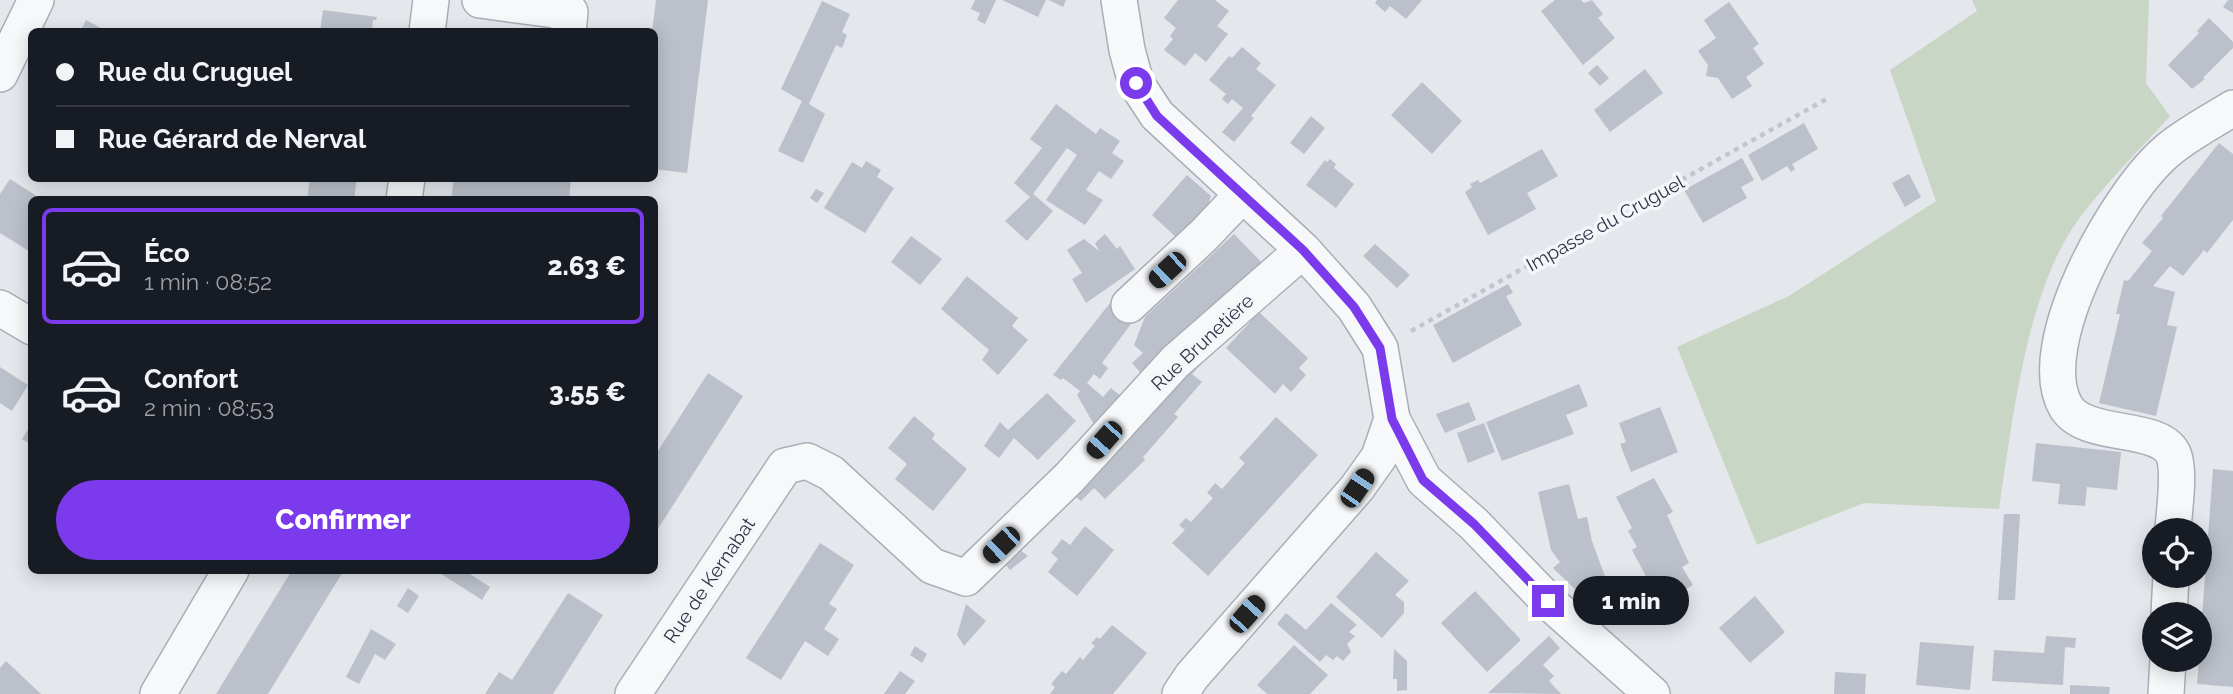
<!DOCTYPE html>
<html lang="fr">
<meta charset="utf-8">
<style>
:root{--surface:#171b24;--page:#20242c;--text:#f1f3f6;--muted:#9ea1a6;--line:#363941;--accent:#7c3aed}
body{margin:0;font-family:Raleway,sans-serif;background:var(--page);color:var(--text);height:100vh;display:flex;flex-direction:column;font-size:26px;white-space:nowrap}
*{box-sizing:border-box;margin:0}
p{font-size:23px;color:var(--muted)}
.icon{flex:none;width:38px;height:38px;fill:none;stroke:currentColor;stroke-width:2;stroke-linecap:round;stroke-linejoin:round}
.map{position:relative;flex:1;overflow:hidden}
.drawer{position:absolute;left:28px;top:196px;width:630px;height:378px;display:flex;flex-direction:column;background:var(--surface);border-radius:10px;box-shadow:0 4px 18px #0003}
.drawer>*{flex:none}
.banner{position:absolute;left:28px;top:28px;width:630px;height:154px;border-radius:10px;box-shadow:0 4px 18px #0003;display:grid;align-content:center;height:154px;padding:0 28px;background:var(--surface)}
.fabs{position:absolute;left:2142px;top:518px;display:grid;gap:14px}
.fabs a{display:grid;place-items:center;width:70px;height:70px;border-radius:50%;background:var(--surface);box-shadow:0 4px 18px #0003;font-size:35px}
.end{position:absolute;width:32px;height:32px;margin:-16px;border:9px solid #7c3aed;background:#fff;box-shadow:0 0 0 4px #fff}
.from{border-radius:50%}
.bubble{position:absolute;height:49px;border-radius:24px;background:var(--surface);box-shadow:0 4px 18px #0003;font-size:23px;font-weight:800;line-height:49px;text-align:center}
.car{position:absolute;width:21px;height:42px;margin:-21px -10px;border-radius:9px;box-shadow:0 0 5px 2px #0007;background:linear-gradient(#222 24%,#8ab4d8 0 40%,#222 0 76%,#8ab4d8 0 86%,#222 0)}
.banner b{display:flex;align-items:center;gap:24px;height:66px;font-size:26px}
.banner b+b{border-top:2px solid var(--line)}
.banner i{width:18px;height:18px;background:var(--text)}
ul{padding:12px 0 0;list-style:none}
li{display:flex;align-items:center;gap:21px;height:116px;margin:0 14px 10px;padding:0 14px;border:4px solid transparent;border-radius:10px}
li div{flex:1}
li b{display:block;font-size:26px}
li em{font-style:normal;font-weight:800}
li.active{border-color:var(--accent)}
li>.icon{width:63px;height:63px;stroke-width:1.5}
.action{display:flex;gap:14px;margin-top:auto;padding:14px 28px}
.action a{flex:1;height:80px;border-radius:42px;background:var(--accent);color:#fff;font-size:28px;font-weight:800;line-height:80px;text-align:center}
.map>svg:first-child{display:block}
.green{fill:#c9d6c5}
.building{fill:#bbc0ca}
.lines{fill:none;stroke-linecap:round;stroke-linejoin:round}
.minor-casing{stroke:#a9aeb7;stroke-width:38}
.path{stroke:#c2c5cb;stroke-width:4.5;stroke-dasharray:5 5;stroke-linecap:butt}
.minor{stroke:#f7f8fa;stroke-width:35}
.route{stroke:#7c3aed;stroke-width:9}
.labels{text-anchor:middle;dominant-baseline:central;stroke-width:7;stroke-linejoin:round;paint-order:stroke}
.street-label{font-size:19px;fill:#2b3445;stroke:#f4f6f9}
</style>
<div class="map">
<svg width="2233" height="694" viewBox="0 0 2233 694">
<rect width="100%" height="100%" fill="#e4e7ec"/>
<path class="green" d="M1972 0H2149L2146 83 2170 116C2137 153 2092 196 2067 237 2024 311 2012 425 1999 509L1864 503 1757 545 1677 347 1789 296 1936 201 1890 70 1977 11Z"/>
<path class="building" d="M656 0H708L687 173 654 169V32H652Z
M975 0H996L985 24 977 20 980 13 971 9Z
M1002 0H1046L1038 17Z
M1049 0H1066L1063 7Z
M1178 0H1215L1229 11 1217 26 1228 34 1206 62 1195 53 1185 66 1164 50 1173 39 1170 36 1176 28 1164 18Z
M1377 0H1422L1406 19 1390 6 1385 12 1375 3Z
M1555 0H1581L1584 3 1592 0 1603 14 1598 18 1615 38 1583 65 1541 11Z
M2228 0H2233V13L2223 7Z
M822 1 850 14 842 32 847 35 842 48 836 45 809 104 825 114 803 163 778 151 802 101 781 89Z
M1729 2 1759 44 1753 48 1764 64 1746 77 1752 86 1732 99 1718 78 1706 76 1708 65 1698 51 1716 38 1704 20Z
M323 10 377 17 376 20H373L372 32H320Z
M2209 18 2233 42V48L2203 78 2205 79 2192 89 2168 65 2199 33 2197 31Z
M86 20 108 32H80Z
M1242 47 1261 63 1256 69 1276 85 1251 116 1254 118 1234 142 1222 132 1243 108 1232 99 1228 104 1222 99 1226 94 1209 80 1229 56 1232 58Z
M1597 65 1609 78 1600 86 1588 73Z
M1645 69 1663 93 1610 132 1594 110Z
M1422 82 1462 121 1432 154 1391 115Z
M1056 104 1096 134 1100 128 1120 141 1112 153 1124 161 1111 179 1099 171 1086 190 1103 200 1085 225 1046 200 1077 155 1067 148 1033 194 1053 211 1027 241 1005 221 1030 197 1014 183 1042 148 1030 139Z
M1311 116 1325 128 1304 154 1290 143Z
M1804 123 1818 149 1792 164 1795 169 1791 172 1787 166 1762 181 1748 155Z
M2219 143 2233 154V220L2207 253 2204 250 2183 276 2170 266 2153 286 2175 292 2167 325 2177 327 2156 416 2099 403 2120 314H2116L2124 280 2128 281 2152 251 2142 243 2163 218 2161 216Z
M1542 149 1558 176 1527 193 1536 209 1488 235 1465 192 1472 187 1470 184 1478 180 1480 183Z
M1742 158 1754 180 1741 187 1747 198 1703 223 1684 190Z
M1330 159 1336 164 1334 168 1354 184 1336 208 1306 185 1325 160 1327 162Z
M866 161 881 170 877 177 894 188 865 233 824 208 852 162 862 168Z
M1909 174 1921 197 1905 207 1892 183Z
M1187 175 1211 196 1208 205 1179 240 1152 215Z
M310 178H357L354 200H307Z
M454 178H571L569 200H451Z
M10 179 43 200H32V253L0 233V194Z
M816 189 824 193 817 203 810 198Z
M1105 234 1117 249 1120 246 1135 269 1086 303 1072 279 1082 273 1067 250 1084 239 1099 251 1095 243Z
M1234 234 1267 268 1145 378 1132 363 1143 353 1134 345 1145 317Z
M911 236 942 259 920 285 891 262Z
M1375 244 1410 275 1397 288 1363 256Z
M967 276 1018 318 1012 326 1028 340 998 375 982 360 989 350 941 309Z
M1508 284 1513 293 1506 296 1522 325 1453 363 1433 325Z
M1110 303 1133 321 1102 363 1108 368 1100 379 1094 374 1087 383 1103 397 1111 388 1128 402 1100 435 1077 395 1080 391 1063 378 1061 380 1053 375Z
M1259 312 1308 358 1299 368 1306 375 1291 392 1283 384 1275 394 1226 348Z
M1207 355 1209 356 1192 374 1202 382 1174 414 1178 417 1143 457 1145 460 1105 499 1094 488 1081 501 1069 491Z
M0 367 28 385 12 411 0 403Z
M708 373 743 396 654 535V457Z
M1579 384 1588 406 1566 415 1574 434 1502 461 1486 422Z
M1047 393 1076 421 1038 460 1014 438 999 458 984 446 1000 422 1008 430Z
M1469 402 1476 420 1445 433 1436 414Z
M1660 407 1678 452 1631 472 1620 444 1626 442 1619 423Z
M914 416 935 434 932 439 967 469 933 511 895 479 907 464 888 448Z
M1276 417 1318 455 1208 576 1172 543 1185 530 1179 525 1186 518 1191 522 1213 498 1207 493 1215 483 1222 489 1245 463 1239 458Z
M32 423V445L22 439Z
M1484 423 1495 452 1468 463 1457 433Z
M2036 443 2121 452 2117 490 2087 487 2085 506 2058 504 2060 484 2032 481Z
M2213 469 2233 471V687L2197 684Z
M1654 478 1673 512 1667 515 1689 563 1682 567 1693 585 1657 606 1645 585 1649 582 1632 550 1637 547 1628 531 1632 528 1616 497Z
M1569 484 1578 519 1587 517 1592 541 1610 590 1592 606 1553 568 1560 562 1551 550 1538 492Z
M2004 514H2020L2015 600H1998Z
M1085 526 1114 550 1077 596 1048 572 1058 559 1051 553 1062 539 1070 545Z
M820 543 854 565 829 604 837 609 824 629 839 639 828 656 805 641 781 680 746 658Z
M1015 546 1028 556 1010 570 1000 558Z
M1376 552 1409 581 1395 595 1404 602V613L1382 638 1336 597Z
M292 570H344L268 694H216Z
M435 570H464L490 587 482 600Z
M408 588 419 596 408 613 397 606Z
M1475 591 1521 640 1487 672 1441 623Z
M568 593 603 615 553 694H485L499 672 512 680Z
M1755 596 1785 632 1750 663 1719 628Z
M1331 603 1357 625 1349 632 1355 636 1347 644 1351 652 1343 661 1337 656 1333 660 1326 655 1320 662 1277 624 1286 613 1306 630Z
M966 604 986 621 964 646 957 635Z
M1112 625 1147 653 1113 694H1050L1055 687 1051 684 1062 671 1066 674 1080 657 1083 660 1095 646 1091 643 1097 637 1100 639Z
M371 629 396 644 385 660 375 654 359 684 346 677Z
M1549 636 1560 648 1543 665 1554 676 1549 681 1561 694 1488 693Z
M2046 636 2076 638 2075 648 2065 647 2063 685 1992 681 1994 650 2044 653Z
M1920 642 1974 646 1970 690 1916 685Z
M1294 645 1328 675 1310 694H1267L1257 685Z
M915 646 927 654 922 663 910 655Z
M1394 649 1407 661V690L1397 691V679H1393Z
M6 661 41 694H0V668Z
M900 671 915 681 905 694H884Z
M1835 672 1866 674 1865 694H1834Z
M2070 685 2110 687 2109 694H2070Z"/>
<g class="lines">
<g class="minor-casing">
<path id="minor" d="M480 0 570 12 568 32
M1119 0 1127 50 1136 83 1157 115 1303 250 1354 307 1380 348 1392 419 1379 457 1357 488 1192 676 1180 694
M427 32 431 0
M0 74 36 0
M404 200 407 178
M1129 305 1204 235 1243 194
M0 308 32 327
M1392 419 1424 480 1474 524 1548 601 1652 694
M2173 530C2174 511 2180 474 2174 456 2162 423 2086 440 2066 407 2030 346 2118 193 2166 152 2185 135 2211 122 2233 108
M2169 614 2171 576
M158 694 231 570
M633 694 785 466 807 461 831 473 932 566 966 578 1069 478 1175 362 1303 250
M2166 694 2168 660"/>
</g>
<path class="path" d="M1411 331 1830 97"/>
<use href="#minor" class="minor"/>
</g>
<g class="lines">
<path class="route" d="M1136 83 1157 116 1303 250 1354 307 1380 348 1392 419 1423 480 1474 524 1548 601"/>
</g>
<g class="labels">
<g class="street-label">
<text transform="translate(1605 223) rotate(-29)">Impasse du Cruguel</text>
<text transform="translate(1202 342) rotate(-43)">Rue Brunetière</text>
<text transform="translate(709 580) rotate(-56)">Rue de Kernabat</text>
</g>
</g>
</svg>
<div class="fabs">
<a><svg class="icon" aria-label="locate" viewBox="0 0 24 24"><circle cx="12" cy="12" r="6"/><path d="M12 2v4M12 18v4M2 12h4M18 12h4"/></svg></a>
<a><svg class="icon" aria-label="layers" viewBox="0 0 24 24"><path d="M12 4l9 5-9 5-9-5zM3 14l9 5 9-5"/></svg></a>
</div>
<i class="end from" style="left:1136px;top:83px"></i>
<i class="end" style="left:1548px;top:601px"></i>
<div class="bubble" style="left:1573px;top:576px;width:116px">1 min</div>
<i class="car" style="left:1167px;top:270px;rotate:227deg"></i>
<i class="car" style="left:1104px;top:440px;rotate:222deg"></i>
<i class="car" style="left:1357px;top:488px;rotate:34deg"></i>
<i class="car" style="left:1001px;top:545px;rotate:226deg"></i>
<i class="car" style="left:1247px;top:614px;rotate:42deg"></i>
<div class="banner">
<b><i class="from"></i>Rue du Cruguel</b>
<b><i></i>Rue Gérard de Nerval</b>
</div>
<section class="drawer">
<ul>
<li class="active"><svg class="icon" aria-label="car" viewBox="0 0 24 24"><path d="M5 17H2v-5l4-1 3-4h7l3 4 3 1v5h-3M9 17h6M6 11h13"/><circle cx="7" cy="17" r="2"/><circle cx="17" cy="17" r="2"/></svg><div><b>Éco</b><p>1 min · 08:52</p></div><em>2.63 €</em></li>
<li><svg class="icon" aria-label="car" viewBox="0 0 24 24"><path d="M5 17H2v-5l4-1 3-4h7l3 4 3 1v5h-3M9 17h6M6 11h13"/><circle cx="7" cy="17" r="2"/><circle cx="17" cy="17" r="2"/></svg><div><b>Confort</b><p>2 min · 08:53</p></div><em>3.55 €</em></li>
</ul>
<div class="action"><a>Confirmer</a></div>
</section>
</div>
